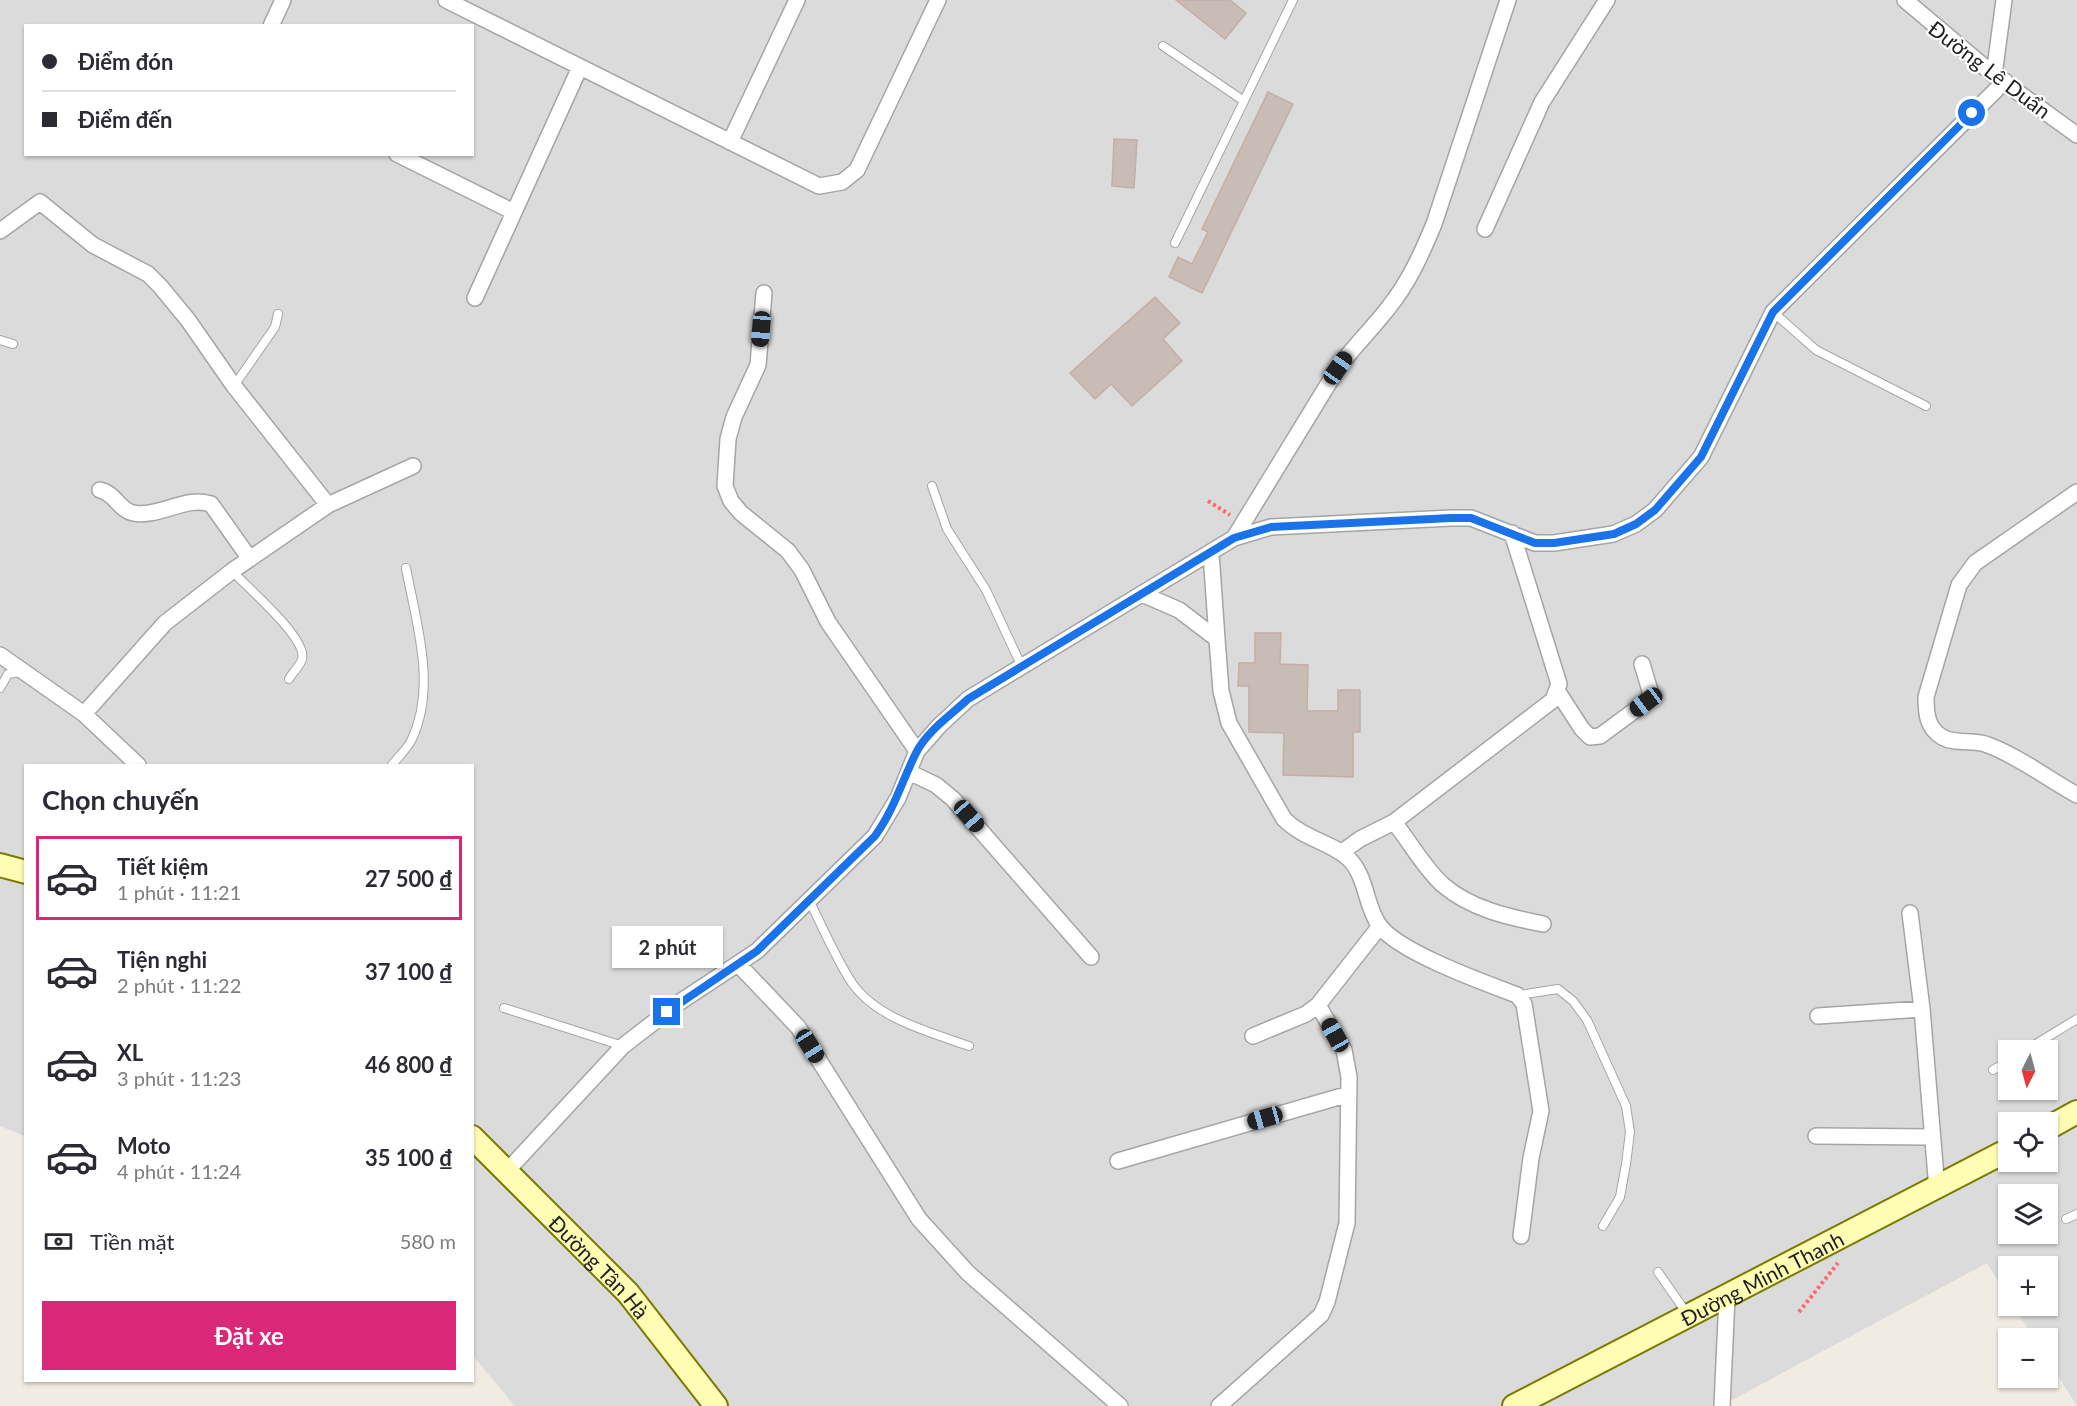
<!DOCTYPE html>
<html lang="vi">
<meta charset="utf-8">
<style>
:root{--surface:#fff;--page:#f7f7f7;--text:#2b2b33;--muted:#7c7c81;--line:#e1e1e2;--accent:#db2777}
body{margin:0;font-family:Lato,sans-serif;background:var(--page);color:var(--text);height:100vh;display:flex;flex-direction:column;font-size:22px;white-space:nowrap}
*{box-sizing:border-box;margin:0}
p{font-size:20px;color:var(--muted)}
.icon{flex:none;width:33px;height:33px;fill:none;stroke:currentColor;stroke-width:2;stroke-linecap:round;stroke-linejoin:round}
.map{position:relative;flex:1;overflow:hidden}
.panel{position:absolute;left:24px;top:764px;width:450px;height:618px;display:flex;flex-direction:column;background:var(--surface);border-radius:0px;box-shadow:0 2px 4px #0004}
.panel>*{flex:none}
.banner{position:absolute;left:24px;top:24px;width:450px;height:132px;border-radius:0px;box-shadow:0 2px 4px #0004;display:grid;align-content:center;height:132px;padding:0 18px;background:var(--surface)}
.needle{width:39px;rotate:186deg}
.tools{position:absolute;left:1998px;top:1040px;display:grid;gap:12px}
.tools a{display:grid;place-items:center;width:60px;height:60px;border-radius:0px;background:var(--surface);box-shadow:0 2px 4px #0004;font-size:30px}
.end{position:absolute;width:27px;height:27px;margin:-14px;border:8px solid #1a73e8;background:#fff;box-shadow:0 0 0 3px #fff}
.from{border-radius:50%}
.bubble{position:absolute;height:42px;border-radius:0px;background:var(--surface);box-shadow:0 2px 4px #0004;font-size:20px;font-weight:700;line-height:42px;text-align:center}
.car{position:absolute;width:18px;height:36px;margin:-18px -9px;border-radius:8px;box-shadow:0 0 4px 2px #0007;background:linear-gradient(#222 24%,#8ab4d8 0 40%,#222 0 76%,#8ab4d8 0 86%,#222 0)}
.banner b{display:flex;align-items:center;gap:21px;height:57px;font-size:22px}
.banner b+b{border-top:2px solid var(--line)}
.banner i{width:15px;height:15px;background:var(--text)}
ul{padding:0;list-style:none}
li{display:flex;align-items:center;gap:18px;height:84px;margin:0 12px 9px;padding:0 6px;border:3px solid transparent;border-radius:0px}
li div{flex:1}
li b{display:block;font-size:22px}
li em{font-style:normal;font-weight:700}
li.selected{border-color:var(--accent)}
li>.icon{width:54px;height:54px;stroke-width:1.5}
h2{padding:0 18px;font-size:27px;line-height:72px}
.pay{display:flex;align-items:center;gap:15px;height:66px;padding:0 18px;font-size:22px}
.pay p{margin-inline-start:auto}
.action{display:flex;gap:12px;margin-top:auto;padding:12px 18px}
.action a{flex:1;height:69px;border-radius:0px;background:var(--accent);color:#fff;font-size:24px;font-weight:700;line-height:69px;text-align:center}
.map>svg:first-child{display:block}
.residential{fill:#dcdbdb;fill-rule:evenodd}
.building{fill:#c8bcb6;stroke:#c3afa4;stroke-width:1.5}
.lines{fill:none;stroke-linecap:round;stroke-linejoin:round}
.lane-casing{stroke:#a5a5a5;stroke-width:10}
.street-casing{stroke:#a5a5a5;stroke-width:18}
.secondary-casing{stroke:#797b00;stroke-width:26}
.path{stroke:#ff6766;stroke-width:4;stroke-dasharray:3 3;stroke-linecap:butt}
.lane{stroke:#fff;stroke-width:8}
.street{stroke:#fff;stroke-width:15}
.secondary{stroke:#fffcb3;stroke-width:22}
.route{stroke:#1a73e8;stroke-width:8}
.labels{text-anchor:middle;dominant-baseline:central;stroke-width:4.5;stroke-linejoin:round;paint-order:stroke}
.street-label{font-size:21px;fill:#1e1e1e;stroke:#fff}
</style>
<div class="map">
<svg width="2077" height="1406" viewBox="0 0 2077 1406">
<rect width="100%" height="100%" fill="#f0ebe3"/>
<path class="residential" d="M0 0H2077V1406L2048 1360V1338H2034L2013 1305H2048V1266H2008V1297L1987 1263 1721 1406H515L473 1356 472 765H26L25 1136 0 1126ZM26 26H472V154H26ZM2008 1050H2048V1089H2008ZM2008 1122H2048V1161H2008ZM2008 1194H2048V1233H2008Z"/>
<path class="building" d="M1176 0H1230L1246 13 1225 39Z
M1268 92 1293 104 1202 293 1169 277 1178 257 1192 264 1208 232 1202 229Z
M1114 139 1137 140 1134 188 1112 186Z
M1155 297 1180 323 1163 339 1182 361 1132 406 1111 384 1095 399 1070 373Z
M1255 633H1281L1280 664 1308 665 1307 711H1338V690H1360V732H1353V777L1283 775 1284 733 1249 732V686H1238L1239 663H1255Z"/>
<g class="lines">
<g class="lane-casing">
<path id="lane" d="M1163 46 1244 101
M1175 243 1293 0
M1773 312 1816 350 1926 406
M0 340 13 344
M234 386 275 327 278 314
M932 486 947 529 986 590 1022 667
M232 571C247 587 308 639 302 659 301 665 292 673 289 679
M0 688 8 674 21 672
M392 765C398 757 408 748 412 739 437 686 416 622 406 568
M809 900C823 928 835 957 852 983 877 1019 930 1032 969 1046
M1519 995 1558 989 1573 1001 1587 1020 1626 1106 1630 1132 1626 1164 1620 1197 1603 1226
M504 1008 623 1046
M2026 1050 2077 1019
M1993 1070 2008 1061
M2066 1219 2077 1214
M1658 1272 1688 1315"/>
</g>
<g class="street-casing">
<path id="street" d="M446 0 819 186 842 182 857 170 938 0
M1905 0 1994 75 2077 135
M271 26 283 0
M1994 75 2004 0
M730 142 797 0
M397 154 514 212
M1485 229 1542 102 1607 0
M0 231 40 202 93 245 148 274 160 286 188 320 234 386 328 505
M764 293 758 365 734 417 728 439 725 486 731 501 741 513 788 551 802 570 828 622 917 751
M475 298 580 67
M100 490C115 493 119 510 133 513 159 518 187 495 211 504L250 559
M2077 492 1975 563 1959 585 1926 697C1926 713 1927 728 1942 737 1956 745 1974 739 1988 745 2016 755 2050 780 2077 795
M1234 538 1338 368C1354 346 1373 328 1389 307 1409 282 1422 253 1434 224L1508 0
M1211 553 1217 639
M1142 594 1179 610 1217 639 1221 691 1229 723 1284 819C1305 840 1332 842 1349 859 1367 877 1365 905 1379 925 1398 952 1485 983 1517 995L1524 1004 1541 1111 1531 1158 1521 1236
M0 655 84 714 138 765
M1558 692 1582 729 1590 737 1600 736 1646 702 1651 694 1642 664
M84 714 165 623 232 571 328 505 413 466
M909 772 936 785 953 799 1091 957
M1394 822C1410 842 1424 868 1443 885 1471 909 1508 917 1543 924
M1342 852 1360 839 1394 822 1553 700 1559 684 1512 533
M1910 913 1922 1009 1937 1189
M739 965 798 1027 919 1219 968 1273 1120 1406
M1818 1016 1922 1009
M1253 1036 1306 1014 1318 1005 1380 926
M1816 1136 1932 1137
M1118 1161 1349 1094
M507 1171 623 1046 680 1002 757 951 875 836 898 798 917 751 939 726 968 699 1234 538 1271 527 1451 518H1471L1535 543H1554L1613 534 1636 524 1655 510 1701 457 1773 312 2005 81
M1219 1406 1321 1315 1327 1302 1347 1223 1349 1077 1344 1050 1318 1005
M1722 1406 1727 1297"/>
</g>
<g class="secondary-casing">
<g id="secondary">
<path d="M0 865 26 872"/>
<path d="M2048 1128 2077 1112"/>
<path id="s1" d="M472 1137 628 1293 716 1406"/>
<path id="s2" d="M1514 1406 2008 1150"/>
</g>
</g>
<path class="path" d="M1208 501 1230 515
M1799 1312 1838 1263"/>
<use href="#lane" class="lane"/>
<use href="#street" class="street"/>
<use href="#secondary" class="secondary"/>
</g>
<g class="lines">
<path class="route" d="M667 1012 757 951 875 836C894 810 902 781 916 753 927 731 951 715 968 699L1234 538 1271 527 1451 518H1471L1535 543H1554L1614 534 1636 524 1655 510 1701 457 1773 312 1972 113"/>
</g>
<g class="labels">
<g class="street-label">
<text transform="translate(1990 69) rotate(37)">Đường Lê Duẩn</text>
<text stroke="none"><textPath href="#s1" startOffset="182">Đường Tân Hà</textPath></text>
<text stroke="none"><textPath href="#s2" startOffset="279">Đường Minh Thanh</textPath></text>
</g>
</g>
</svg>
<div class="tools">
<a><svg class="needle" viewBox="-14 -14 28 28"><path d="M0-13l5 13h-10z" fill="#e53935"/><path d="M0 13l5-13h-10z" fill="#7c7c81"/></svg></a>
<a><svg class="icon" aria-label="locate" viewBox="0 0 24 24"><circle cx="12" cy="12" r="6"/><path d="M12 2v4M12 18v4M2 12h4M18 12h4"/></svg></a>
<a><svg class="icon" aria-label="layers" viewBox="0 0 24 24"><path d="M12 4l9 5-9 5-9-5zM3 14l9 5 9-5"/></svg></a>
<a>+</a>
<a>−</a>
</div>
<i class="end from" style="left:1972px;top:113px"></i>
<i class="end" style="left:667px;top:1012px"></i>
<div class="bubble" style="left:612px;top:926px;width:111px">2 phút</div>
<i class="car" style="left:761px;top:329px;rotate:185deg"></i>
<i class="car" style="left:1338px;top:368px;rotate:35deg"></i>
<i class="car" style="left:1646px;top:702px;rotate:233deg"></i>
<i class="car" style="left:969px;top:816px;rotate:139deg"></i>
<i class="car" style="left:1335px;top:1035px;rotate:331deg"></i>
<i class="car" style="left:810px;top:1046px;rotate:148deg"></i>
<i class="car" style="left:1265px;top:1118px;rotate:254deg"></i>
<div class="banner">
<b><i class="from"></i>Điểm đón</b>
<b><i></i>Điểm đến</b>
</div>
<section class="panel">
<h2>Chọn chuyến</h2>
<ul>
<li class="selected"><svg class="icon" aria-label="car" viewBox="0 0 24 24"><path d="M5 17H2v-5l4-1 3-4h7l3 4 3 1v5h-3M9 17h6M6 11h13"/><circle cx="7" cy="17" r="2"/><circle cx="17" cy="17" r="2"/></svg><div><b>Tiết kiệm</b><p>1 phút · 11:21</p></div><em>27 500 ₫</em></li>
<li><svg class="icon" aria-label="car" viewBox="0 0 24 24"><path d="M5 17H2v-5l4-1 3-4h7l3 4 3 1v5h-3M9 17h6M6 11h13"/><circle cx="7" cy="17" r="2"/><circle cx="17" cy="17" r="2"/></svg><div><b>Tiện nghi</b><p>2 phút · 11:22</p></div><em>37 100 ₫</em></li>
<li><svg class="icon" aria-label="car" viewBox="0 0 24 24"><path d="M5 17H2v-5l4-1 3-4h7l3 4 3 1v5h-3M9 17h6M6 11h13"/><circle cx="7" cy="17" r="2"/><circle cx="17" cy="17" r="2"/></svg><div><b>XL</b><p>3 phút · 11:23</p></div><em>46 800 ₫</em></li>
<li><svg class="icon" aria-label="car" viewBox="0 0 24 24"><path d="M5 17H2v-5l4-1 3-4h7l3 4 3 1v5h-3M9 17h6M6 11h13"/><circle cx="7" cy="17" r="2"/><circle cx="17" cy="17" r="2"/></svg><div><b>Moto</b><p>4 phút · 11:24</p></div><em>35 100 ₫</em></li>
</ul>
<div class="pay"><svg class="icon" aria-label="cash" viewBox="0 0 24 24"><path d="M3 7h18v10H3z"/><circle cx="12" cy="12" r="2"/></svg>Tiền mặt<p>580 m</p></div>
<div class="action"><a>Đặt xe</a></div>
</section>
</div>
